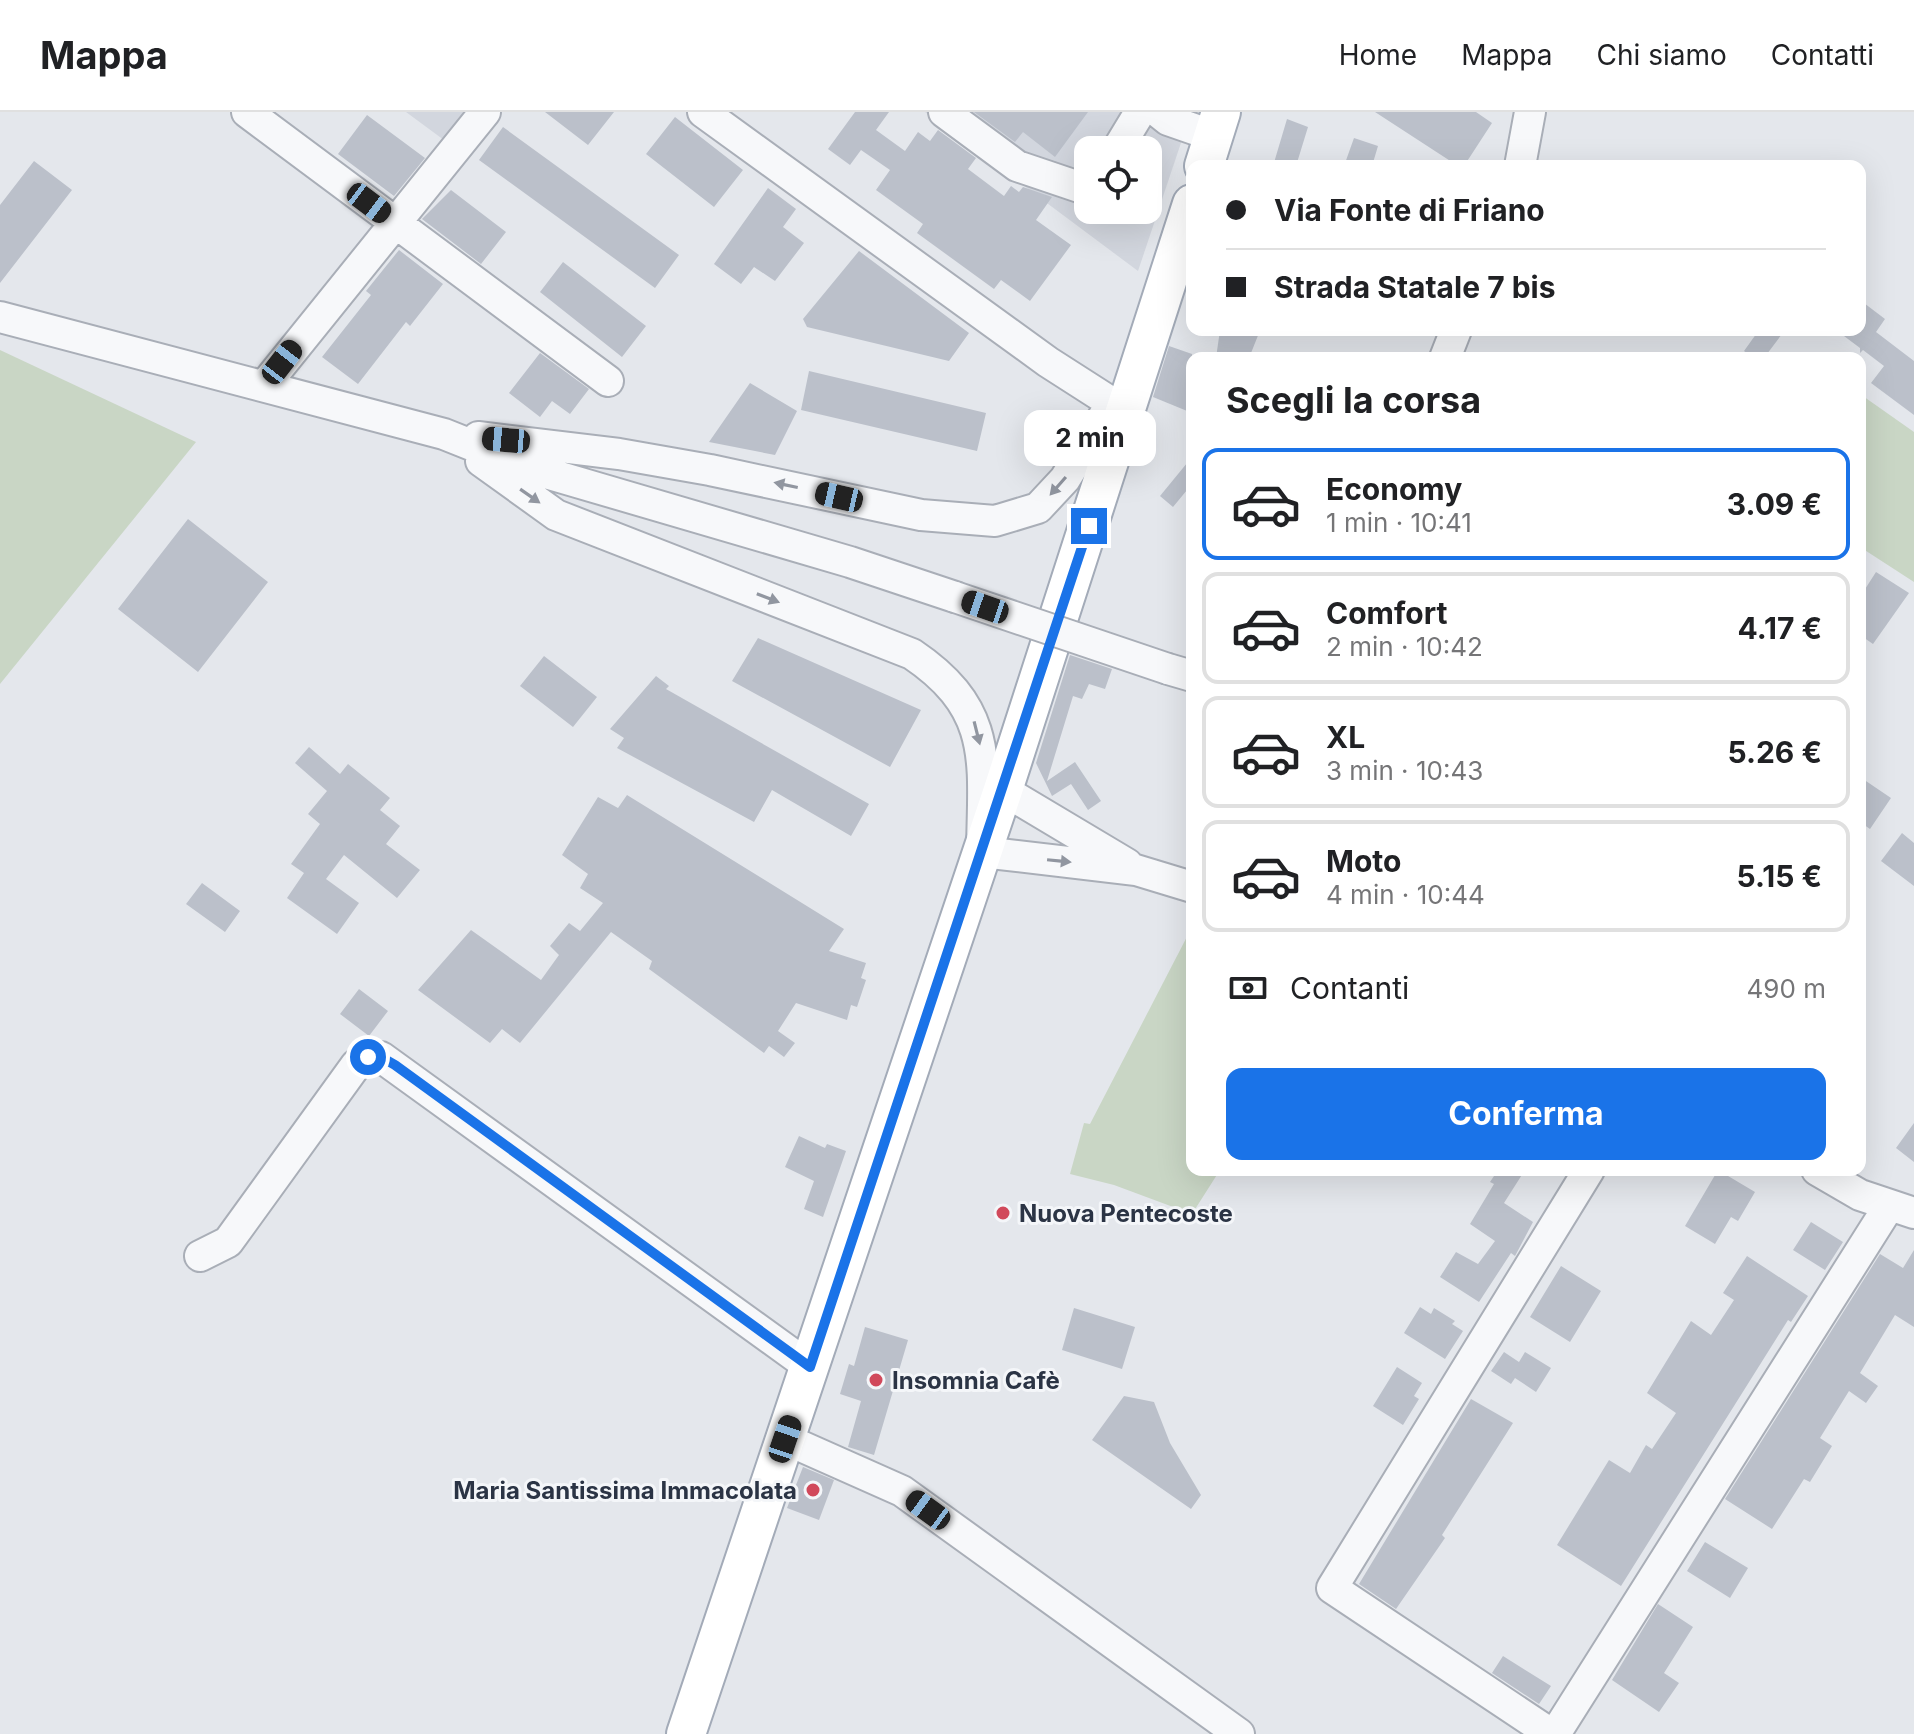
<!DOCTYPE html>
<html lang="it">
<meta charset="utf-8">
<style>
:root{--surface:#fff;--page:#f2f2f2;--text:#202124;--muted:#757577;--line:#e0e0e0;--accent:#1a73e8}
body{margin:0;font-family:Inter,sans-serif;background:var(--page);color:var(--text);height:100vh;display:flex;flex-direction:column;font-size:30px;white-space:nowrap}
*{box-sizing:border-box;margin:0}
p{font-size:26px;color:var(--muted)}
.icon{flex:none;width:44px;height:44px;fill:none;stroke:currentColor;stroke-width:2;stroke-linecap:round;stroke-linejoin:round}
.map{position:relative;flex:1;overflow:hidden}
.sheet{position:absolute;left:1186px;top:240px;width:680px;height:824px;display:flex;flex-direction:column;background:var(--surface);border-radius:16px;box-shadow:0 8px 32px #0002}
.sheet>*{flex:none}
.guide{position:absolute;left:1186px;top:48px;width:680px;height:176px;border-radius:16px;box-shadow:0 8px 32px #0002;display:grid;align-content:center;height:176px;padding:0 40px;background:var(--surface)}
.fabs{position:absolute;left:1074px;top:24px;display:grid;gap:16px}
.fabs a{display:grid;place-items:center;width:88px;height:88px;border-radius:16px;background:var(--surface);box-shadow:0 8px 32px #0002;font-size:40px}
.end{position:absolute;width:36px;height:36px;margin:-18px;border:10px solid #1a73e8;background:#fff;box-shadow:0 0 0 4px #fff}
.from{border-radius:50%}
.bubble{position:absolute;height:56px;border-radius:16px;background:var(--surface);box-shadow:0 8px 32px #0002;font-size:26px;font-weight:700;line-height:56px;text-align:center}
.car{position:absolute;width:24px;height:48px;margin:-24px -12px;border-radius:10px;box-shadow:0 0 6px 2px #0007;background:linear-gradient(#222 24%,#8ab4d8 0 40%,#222 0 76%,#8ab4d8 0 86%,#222 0)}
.guide b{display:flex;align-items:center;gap:28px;height:76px;font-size:30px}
.guide b+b{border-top:2px solid var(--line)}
.guide i{width:20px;height:20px;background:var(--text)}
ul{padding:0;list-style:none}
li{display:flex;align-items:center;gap:24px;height:112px;margin:0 16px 12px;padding:0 24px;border:4px solid var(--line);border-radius:16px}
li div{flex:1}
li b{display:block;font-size:30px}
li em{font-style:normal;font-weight:700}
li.active{border-color:var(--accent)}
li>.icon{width:72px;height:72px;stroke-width:1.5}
h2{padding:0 40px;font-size:36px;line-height:96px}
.pay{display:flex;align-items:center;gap:20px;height:88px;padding:0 40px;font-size:30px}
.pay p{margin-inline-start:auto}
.primary-button{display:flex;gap:16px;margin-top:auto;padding:16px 40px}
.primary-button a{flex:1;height:92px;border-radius:16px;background:var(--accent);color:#fff;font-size:32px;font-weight:700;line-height:92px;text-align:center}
header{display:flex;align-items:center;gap:48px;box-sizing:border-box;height:112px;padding:0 40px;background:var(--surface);border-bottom:2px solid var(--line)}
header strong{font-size:38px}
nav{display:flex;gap:44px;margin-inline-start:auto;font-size:28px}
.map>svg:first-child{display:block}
.built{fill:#d2d6de;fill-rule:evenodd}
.green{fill:#c9d6c5}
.building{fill:#bbc0ca}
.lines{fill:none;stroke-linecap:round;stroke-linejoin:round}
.minor-casing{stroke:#a9aeb7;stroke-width:34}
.major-casing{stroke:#a3abb8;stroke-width:42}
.minor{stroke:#f7f8fa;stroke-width:30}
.major{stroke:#fff;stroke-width:38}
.minor-bridge-casing{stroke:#a9aeb7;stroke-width:34;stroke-linecap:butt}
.minor-bridge{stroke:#f7f8fa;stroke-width:30}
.oneway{fill:#9196a0}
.route{stroke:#1a73e8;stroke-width:10}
.poi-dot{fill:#d1495b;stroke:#f4f6f9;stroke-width:3}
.labels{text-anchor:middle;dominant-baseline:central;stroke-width:6;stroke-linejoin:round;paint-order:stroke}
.poi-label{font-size:24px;font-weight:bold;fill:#2b3445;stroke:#f4f6f9;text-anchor:start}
</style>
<header>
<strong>Mappa</strong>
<nav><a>Home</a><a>Mappa</a><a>Chi siamo</a><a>Contatti</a></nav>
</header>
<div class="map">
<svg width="1914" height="1622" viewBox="0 0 1914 1622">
<rect width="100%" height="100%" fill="#e4e7ec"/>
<path class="built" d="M406 0H471L448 31Z
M925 0H1185L1190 4 1138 159ZM1088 38H1148V98H1088Z"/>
<path class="green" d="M0 238 196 330 0 572Z
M1860 282 1914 320V470L1860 435Z
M1192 815V1058H1220L1192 1102 1114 1073 1070 1062 1084 1011 1090 1012Z"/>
<path class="building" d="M545 0H614L588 33Z
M855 0H889L876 18 905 39 918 20 930 29 938 18 976 46 968 57 1004 84 1011 74 1019 80 1023 75 1052 85 1036 108 1071 133 1030 189 1001 168 994 177 917 121 923 112 876 78 890 58 861 38 850 53 828 37Z
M974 0H1088L1055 45 1023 20 1015 30Z
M1375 0H1476L1492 11 1464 54H1458Z
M367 3 425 46 394 84 338 42Z
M675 5 743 58 714 95 646 42Z
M1287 7 1308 15 1296 54H1273Z
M503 15 679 143 655 176 479 48Z
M1354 26 1378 34 1372 54H1344Z
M34 49 72 78 0 171V93Z
M768 76 796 97 783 115 804 131 775 169 754 155 741 172 714 152Z
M451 78 506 120 481 152 422 107Z
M399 138 443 172 410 214 406 210 358 272 322 245 371 183 366 179Z
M859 139 969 221 949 249 807 215 803 207Z
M563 150 646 214 622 245 540 180Z
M1860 188 1885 207 1876 220 1914 249V303L1871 271 1884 254 1863 238 1860 241V236L1836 218H1860Z
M1220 218 1259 221 1249 246H1216Z
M1759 218H1785L1764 246H1753L1744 239Z
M1169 234 1192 242V301L1153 285Z
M540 241 589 277 570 302 552 289 540 305 509 281Z
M809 259 986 301 977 339 801 298Z
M750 271 797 299 775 343 709 330Z
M1192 345V372L1173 395 1160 384Z
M188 407 268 470 198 560 118 497Z
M1876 460 1909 481 1873 532 1860 523V485Z
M758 526 921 598 890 655 732 569Z
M1070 543 1112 557 1105 577 1089 572 1082 587 1073 584 1047 669 1075 650 1101 689 1088 698 1071 672 1052 684 1036 651Z
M544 544 597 585 573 615 520 574Z
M656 564 669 574 666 577 869 692 851 724 772 678 754 710 617 636 624 626 610 617Z
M309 635 340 662 348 652 390 686 380 698 400 714 386 732 420 758 397 786 344 743 326 767 359 791 337 822 287 786 304 761 291 752 320 712 308 702 327 679 295 651Z
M1860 665 1891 686 1870 717 1860 710Z
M627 683 844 817 829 839 866 851 861 866 866 868 857 895 851 893 847 908 796 891 778 919 795 931 784 945 769 934 764 941 649 857 652 849 611 820 520 931 502 917 490 931 418 878 471 818 541 868 559 843 550 834 569 811 580 819 603 791 580 776 588 762 562 743 598 685 618 696Z
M1902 721 1914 731V774L1881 749Z
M202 771 240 799 225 820 186 792Z
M359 877 388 899 369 924 340 902Z
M1914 1011V1050L1896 1036Z
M799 1024 825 1036 827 1032 846 1039 823 1105 804 1097 814 1069 785 1055Z
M1498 1058H1525L1504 1091 1533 1110 1515 1144 1511 1141 1479 1190 1440 1165 1456 1140 1478 1152 1495 1129 1470 1112 1494 1072 1490 1070Z
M1718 1058 1755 1080 1738 1109 1731 1105 1715 1132 1685 1114Z
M1811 1110 1843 1130 1825 1158 1793 1138Z
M1914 1138V1215L1895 1203 1860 1261 1878 1274 1866 1291 1849 1279 1820 1326 1832 1334 1810 1370 1804 1367 1772 1417 1725 1387 1880 1142 1903 1156Z
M1747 1144 1808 1184 1791 1210 1788 1208 1621 1474 1557 1433 1609 1348 1630 1361 1646 1333 1652 1337 1676 1301 1647 1281 1691 1209 1711 1223 1734 1188 1723 1181Z
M1561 1154 1601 1179 1570 1230 1530 1205Z
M1420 1195 1431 1202 1434 1196 1455 1209 1452 1212 1463 1219 1445 1247 1404 1221Z
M1074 1196 1135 1215 1122 1257 1062 1238Z
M865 1215 908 1228 874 1343 848 1335 861 1289 840 1282 849 1252 854 1254Z
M1504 1240 1519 1250 1525 1240 1551 1256 1536 1280 1515 1266 1511 1272 1491 1259Z
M1397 1255 1422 1271 1414 1284 1419 1287 1403 1313 1373 1294Z
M1124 1284 1154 1290 1170 1331 1201 1383 1191 1397 1092 1328Z
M1471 1287 1513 1311 1442 1423 1445 1426 1396 1497 1359 1472Z
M803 1355 834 1368 819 1408 787 1396Z
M1705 1430 1748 1456 1730 1486 1687 1459Z
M1658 1492 1693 1515 1664 1561 1679 1571 1659 1600 1612 1568Z
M1503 1544 1551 1574 1539 1592 1492 1561Z"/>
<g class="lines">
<g class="minor-casing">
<path id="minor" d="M247 0 608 269
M703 0 1048 250 1126 300
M944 0 1017 54 1088 78
M1158 0 1168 8 1214 24
M1117 38 1140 0
M1520 54 1530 0
M0 205 444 322 529 356 850 450 955 485
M1445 246 1456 218
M264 274 485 0
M478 325 619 342 710 358 921 403 995 409 1038 396 1065 367 1104 304 1126 300
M481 349 556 403 912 542C995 598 983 651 982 740L1136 758 1192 775
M1168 557 1192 564
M1003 678 1127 752
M1817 1058 1860 1083 1914 1101
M200 1144 228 1130 356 953 368 945H381L810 1255
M785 1327 902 1379 1239 1622
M1551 1622 1332 1476 1589 1058
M1555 1622 1889 1094"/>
</g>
<g class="major-casing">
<path id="major" d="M1204 54 1221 0
M686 1622 1003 678 1192 92"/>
</g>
<use href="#minor" class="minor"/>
<use href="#major" class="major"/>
<g class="minor-bridge-casing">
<path id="minor-bridge" d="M955 485 1168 557"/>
</g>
<use href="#minor-bridge" class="minor-bridge"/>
</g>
<defs><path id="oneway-solid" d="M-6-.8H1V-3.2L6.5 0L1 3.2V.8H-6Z" transform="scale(2)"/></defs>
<g class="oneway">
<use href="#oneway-solid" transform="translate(786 373) rotate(-168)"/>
<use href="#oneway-solid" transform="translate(1058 374) rotate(131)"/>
<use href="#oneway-solid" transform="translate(530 384) rotate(35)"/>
<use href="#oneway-solid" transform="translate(768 486) rotate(21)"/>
<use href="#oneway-solid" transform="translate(977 621) rotate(76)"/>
<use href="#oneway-solid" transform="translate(1059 749) rotate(6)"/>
</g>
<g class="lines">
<path class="route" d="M368 945H381L395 953 810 1255 1089 414"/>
</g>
<g class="poi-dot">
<circle cx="1003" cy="1101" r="8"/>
<circle cx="876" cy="1268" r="8"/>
<circle cx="813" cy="1378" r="8"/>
</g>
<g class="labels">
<g class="poi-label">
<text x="1019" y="1101">Nuova Pentecoste</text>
<text x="892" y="1268">Insomnia Cafè</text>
<text x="797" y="1378" text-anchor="end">Maria Santissima Immacolata</text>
</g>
</g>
</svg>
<div class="fabs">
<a><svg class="icon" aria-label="locate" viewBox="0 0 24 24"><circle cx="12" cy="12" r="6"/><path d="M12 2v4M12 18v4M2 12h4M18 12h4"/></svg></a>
</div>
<i class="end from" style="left:368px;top:945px"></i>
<i class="end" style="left:1089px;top:414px"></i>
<div class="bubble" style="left:1024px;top:298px;width:132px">2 min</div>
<i class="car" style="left:369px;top:91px;rotate:127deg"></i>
<i class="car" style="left:282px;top:250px;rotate:38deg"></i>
<i class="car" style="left:506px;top:328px;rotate:275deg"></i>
<i class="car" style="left:839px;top:385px;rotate:283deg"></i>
<i class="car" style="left:985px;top:495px;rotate:289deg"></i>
<i class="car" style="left:785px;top:1327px;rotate:19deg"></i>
<i class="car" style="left:928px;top:1398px;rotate:306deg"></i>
<div class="guide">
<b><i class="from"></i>Via Fonte di Friano</b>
<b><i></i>Strada Statale 7 bis</b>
</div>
<section class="sheet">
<h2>Scegli la corsa</h2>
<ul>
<li class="active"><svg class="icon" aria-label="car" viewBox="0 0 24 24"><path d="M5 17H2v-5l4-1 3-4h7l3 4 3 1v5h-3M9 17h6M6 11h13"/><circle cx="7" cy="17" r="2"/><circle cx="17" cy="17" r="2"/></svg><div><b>Economy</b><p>1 min · 10:41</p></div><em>3.09 €</em></li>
<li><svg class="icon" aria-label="car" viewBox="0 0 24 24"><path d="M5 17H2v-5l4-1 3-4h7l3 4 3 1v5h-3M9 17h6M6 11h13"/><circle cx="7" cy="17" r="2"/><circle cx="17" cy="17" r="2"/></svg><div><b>Comfort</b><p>2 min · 10:42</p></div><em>4.17 €</em></li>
<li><svg class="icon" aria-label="car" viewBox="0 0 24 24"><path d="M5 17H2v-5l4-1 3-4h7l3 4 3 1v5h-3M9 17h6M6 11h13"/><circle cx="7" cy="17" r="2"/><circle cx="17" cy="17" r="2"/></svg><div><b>XL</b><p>3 min · 10:43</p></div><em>5.26 €</em></li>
<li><svg class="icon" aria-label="car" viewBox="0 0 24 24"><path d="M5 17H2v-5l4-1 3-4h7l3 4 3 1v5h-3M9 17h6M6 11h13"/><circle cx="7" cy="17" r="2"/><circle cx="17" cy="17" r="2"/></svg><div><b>Moto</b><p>4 min · 10:44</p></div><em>5.15 €</em></li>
</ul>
<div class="pay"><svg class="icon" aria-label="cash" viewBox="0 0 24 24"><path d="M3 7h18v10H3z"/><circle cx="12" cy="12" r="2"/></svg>Contanti<p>490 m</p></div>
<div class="primary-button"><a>Conferma</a></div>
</section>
</div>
